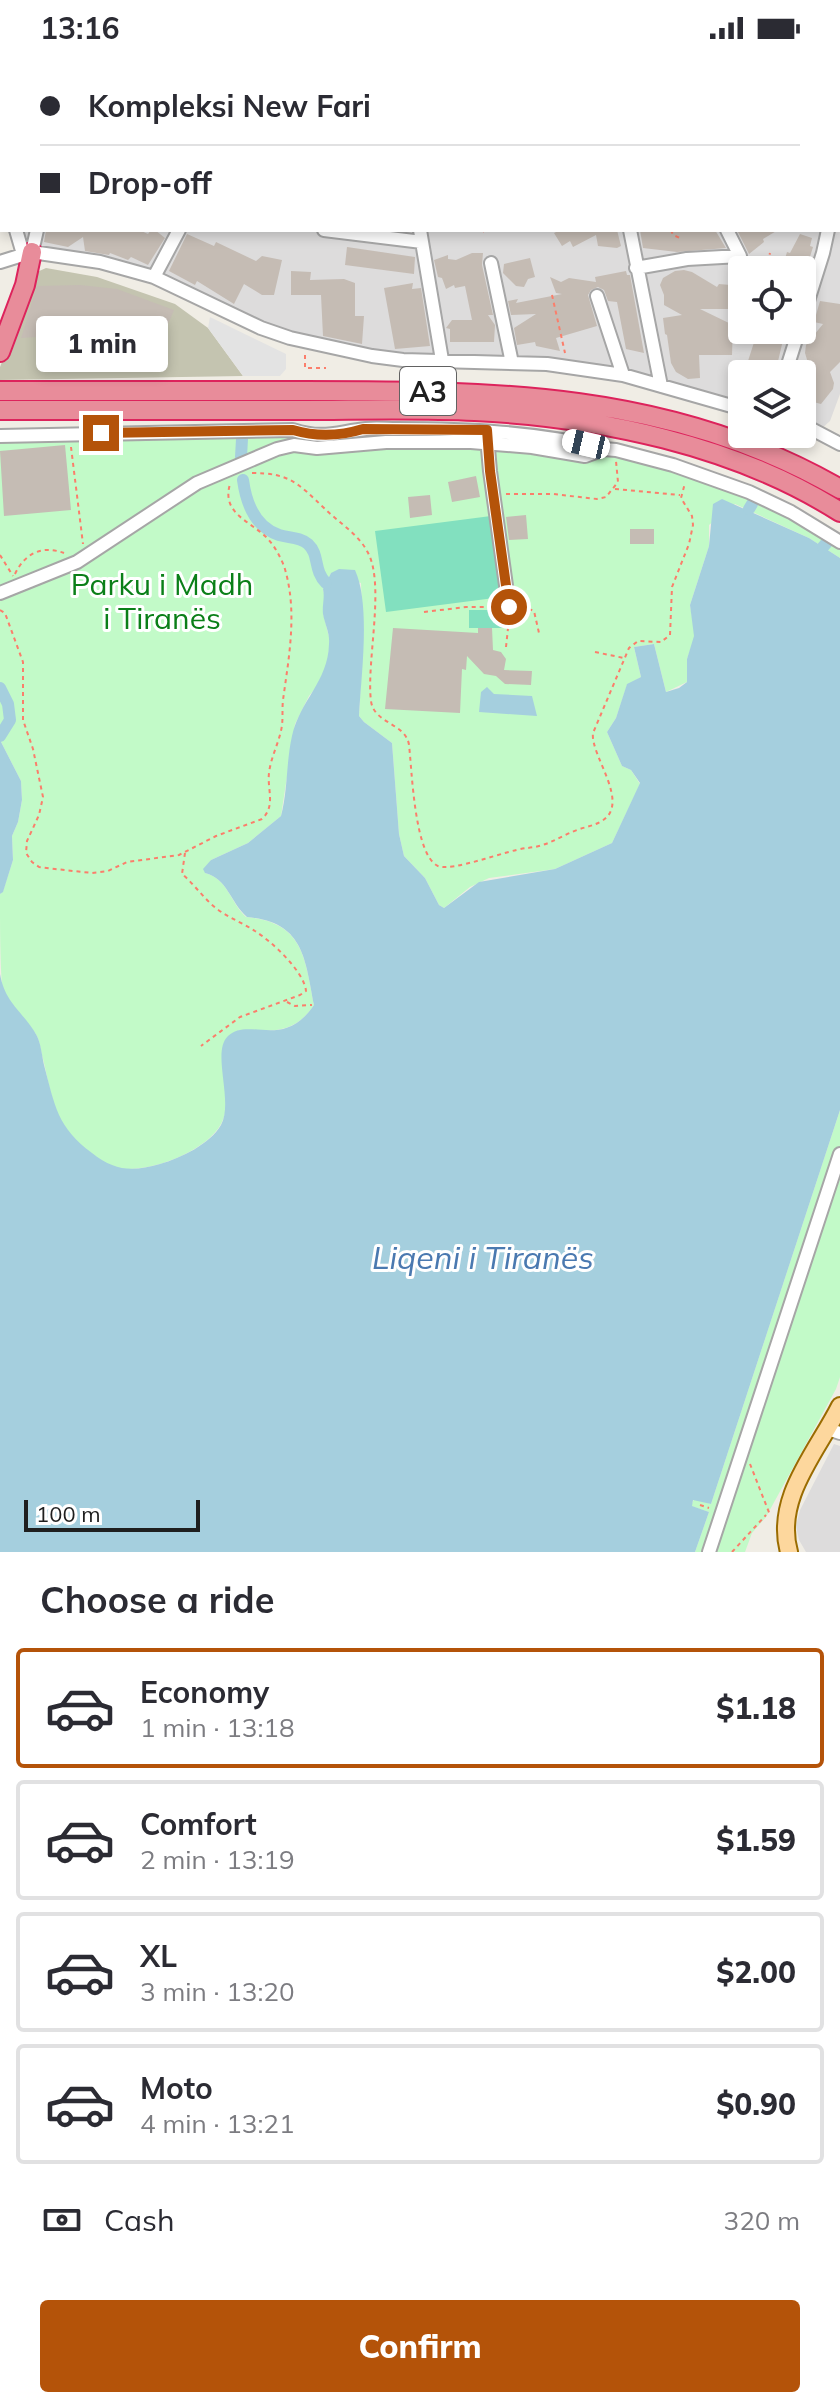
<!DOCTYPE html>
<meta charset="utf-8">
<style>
:root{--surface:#fff;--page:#f7f7f7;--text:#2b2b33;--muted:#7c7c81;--line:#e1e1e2;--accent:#b45309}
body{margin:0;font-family:Mulish,sans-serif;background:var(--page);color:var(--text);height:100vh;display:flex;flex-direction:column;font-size:30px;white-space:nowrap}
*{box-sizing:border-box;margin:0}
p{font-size:26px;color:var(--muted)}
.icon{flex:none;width:44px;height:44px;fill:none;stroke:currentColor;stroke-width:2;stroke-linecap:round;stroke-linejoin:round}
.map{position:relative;height:1496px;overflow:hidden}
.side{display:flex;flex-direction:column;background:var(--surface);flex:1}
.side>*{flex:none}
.top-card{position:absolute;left:0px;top:0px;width:840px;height:176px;box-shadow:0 4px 12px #0003;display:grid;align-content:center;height:176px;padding:0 40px;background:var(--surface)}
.fabs{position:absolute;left:728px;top:200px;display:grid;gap:16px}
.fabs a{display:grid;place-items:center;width:88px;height:88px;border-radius:8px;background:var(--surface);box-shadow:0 4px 12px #0003;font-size:40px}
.scale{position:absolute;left:24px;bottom:20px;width:176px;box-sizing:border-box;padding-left:8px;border:4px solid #1f1f1f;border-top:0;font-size:22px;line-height:28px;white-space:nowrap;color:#1f1f1f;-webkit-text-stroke:6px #fff;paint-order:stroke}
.end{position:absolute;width:36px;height:36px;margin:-18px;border:10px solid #b45309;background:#fff;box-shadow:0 0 0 4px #fff}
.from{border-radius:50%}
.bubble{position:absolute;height:56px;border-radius:8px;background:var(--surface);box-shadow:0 4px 12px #0003;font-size:26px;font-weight:800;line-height:56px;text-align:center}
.car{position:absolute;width:24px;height:48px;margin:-24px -12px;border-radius:10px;box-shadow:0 0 6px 2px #0007;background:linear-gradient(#fff 24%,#345 0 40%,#fff 0 76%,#345 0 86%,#fff 0)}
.top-card b{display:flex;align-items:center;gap:28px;height:76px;font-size:30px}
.top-card b+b{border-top:2px solid var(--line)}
.top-card i{width:20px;height:20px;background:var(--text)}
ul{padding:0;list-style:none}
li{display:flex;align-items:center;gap:24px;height:120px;margin:0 16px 12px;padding:0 24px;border:4px solid var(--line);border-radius:8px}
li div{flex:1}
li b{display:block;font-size:30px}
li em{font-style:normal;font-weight:800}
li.selected{border-color:var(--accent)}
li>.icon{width:72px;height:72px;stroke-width:1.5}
h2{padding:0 40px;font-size:36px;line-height:96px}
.pay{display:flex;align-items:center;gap:20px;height:88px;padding:0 40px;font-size:30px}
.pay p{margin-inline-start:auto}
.cta{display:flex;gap:16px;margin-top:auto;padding:16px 40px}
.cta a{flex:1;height:92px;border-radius:8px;background:var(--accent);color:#fff;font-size:32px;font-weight:800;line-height:92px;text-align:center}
.status{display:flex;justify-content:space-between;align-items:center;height:56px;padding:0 40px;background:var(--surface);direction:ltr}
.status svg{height:22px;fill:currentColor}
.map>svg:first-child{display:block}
.residential{fill:#dddcdc;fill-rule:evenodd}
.construction{fill:#c4c4b0}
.park{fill:#c2fac8}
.pitch{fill:#82e0bf}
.parking{fill:#e3e3e3}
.water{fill:#a5cfde}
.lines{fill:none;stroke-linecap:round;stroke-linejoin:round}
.canal{stroke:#a5cfde;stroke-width:12}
.building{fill:#c5bcb4}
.minor-casing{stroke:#a6a6a6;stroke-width:16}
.major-casing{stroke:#9a6c00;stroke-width:20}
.highway-casing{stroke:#dd235c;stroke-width:22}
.path{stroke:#fb7e6b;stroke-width:2;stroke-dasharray:4 4;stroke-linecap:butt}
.minor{stroke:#fff;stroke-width:12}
.major{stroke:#fdd79d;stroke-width:16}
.highway{stroke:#e88c9a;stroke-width:18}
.route{stroke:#b45309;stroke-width:10}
.labels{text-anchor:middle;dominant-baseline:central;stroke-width:6;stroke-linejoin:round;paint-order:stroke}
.shield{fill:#fff;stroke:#626262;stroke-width:2}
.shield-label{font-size:28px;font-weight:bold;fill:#1f1f1f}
.park-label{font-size:30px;fill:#0a7f18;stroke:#fff}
.water-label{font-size:32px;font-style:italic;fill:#4a79b0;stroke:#fff}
</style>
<div class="status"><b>13:16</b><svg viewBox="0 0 49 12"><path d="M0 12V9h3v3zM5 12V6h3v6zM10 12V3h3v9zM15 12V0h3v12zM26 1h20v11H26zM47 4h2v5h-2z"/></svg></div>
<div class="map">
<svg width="840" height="1496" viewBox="0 0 840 1496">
<rect width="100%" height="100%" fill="#f0ede5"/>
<path class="residential" d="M0 0H840V338L830 365 819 375 802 368V318H742V353L623 319 442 304 291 282 154 221 23 198 16 174H838V2H2V42ZM742 214H802V274H742Z
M834 1388 840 1390V1496H806L799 1484 796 1470 800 1454Z"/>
<path class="construction" d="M46 212 97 221 175 248 208 272 243 320 0 324V311L37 216Z"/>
<path class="park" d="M367 380 500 383 634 404 727 429 840 488V502L809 482 735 448 709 469V490L690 549 695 580 687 603V626L666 636 654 588 634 591 641 621 627 629 616 662 607 676 622 710 631 714 640 728 612 787 555 813 489 822 470 831 444 852 439 849 425 822 404 800 399 778 392 687 364 666 359 660 363 587 361 527 331 517 323 533 325 542 323 557 330 585 327 612 321 625 309 640 295 668 281 760 248 787 211 804 205 817C228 823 230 846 246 861 303 866 305 901 314 949 294 979 272 975 239 974L222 996C223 1018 232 1048 221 1068 205 1098 137 1123 106 1109 95 1103 81 1091 73 1082 53 1061 50 1031 43 1003 41 996 40 986 37 980 27 963 6 950 2 930 0 902 0 868 0 838L3 835 13 804 12 780 18 766 22 744 21 725 0 684V387L144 381H292C317 386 342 386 367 380Z
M840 1054V1321L836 1333 766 1461 752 1477 745 1496H695L709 1456 691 1450 694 1443 711 1448Z"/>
<path class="pitch" d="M491 460 502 541 386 556 375 475Z
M469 554H506L505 572H469Z"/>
<path class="parking" d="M210 261 286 298V313L280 320H243L208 272Z"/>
<path class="water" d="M722 443 809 482 840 502V1054L711 1448 693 1444 692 1450 709 1456 695 1496H0V918C5 948 24 956 37 980 41 988 42 1000 44 1009 55 1050 57 1071 92 1097 115 1115 132 1116 160 1108 181 1102 210 1088 221 1069 234 1045 211 996 228 980 249 960 283 995 314 949 305 901 303 866 247 861 230 846 228 823 205 817L203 813 211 804 248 787 281 760C288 734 286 706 292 680 300 644 328 626 329 588 330 577 325 569 323 558 322 549 325 542 323 533L331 517 339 513 355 514C371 549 361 620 359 660L364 666 392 687 399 778 404 800 425 822 439 849 444 852 479 826 555 813 612 787 640 727 631 714 622 710 607 676 616 662 627 628 641 621 634 591 654 588 666 636 679 632 687 626V603L694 580 690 549 709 490 713 448Z
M487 631 494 638 532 640 537 660 479 656 481 636Z
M0 684 21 725 22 744 18 766 12 780 13 804 3 836 0 838Z"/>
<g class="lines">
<path class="canal" d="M241 401 242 383
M243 424C246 446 255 471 279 479 289 482 300 481 308 488 320 499 313 514 326 527
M749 453 752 448
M823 491 829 484
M0 632 8 648 10 664 0 680"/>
</g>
<path class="building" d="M46 174H139L148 178 151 174H155L165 182 148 209 131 201 128 204 110 197 109 199 85 195 83 181 68 191 44 186Z
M560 174H617L621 190 617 192 598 190 596 179 573 191 570 185 562 190 554 177Z
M640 174H715L726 192 677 196 643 192Z
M741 174H778L763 183 764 186 749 198 738 176Z
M187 178 214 190 216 186 256 205 262 200 282 204 274 239H262L244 228 234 248 197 225 195 229 169 215Z
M800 178 812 182 810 190 813 191 806 214H774L777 203 784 206 787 196 790 197Z
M347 191 415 201 414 218 345 209Z
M472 197H483L482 209 493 259H488L495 269 494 286H450V273L446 272 452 264H472L465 230 455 232 454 229 446 233 442 222 438 221 434 204 448 199V203L456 204Z
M530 202 535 221 528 223 524 231 516 230 503 217 504 208Z
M684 214 692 216 717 231 719 228 742 230V253H700L733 269 732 299H699L700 322 688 323 676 316 671 307 667 279 665 278 663 262 682 259 664 249V239L660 229 663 222 675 215Z
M291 215 311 216 310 224 344 223 355 227V260H364L362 288 323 280 321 239H291Z
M626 215 627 219H630L644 297 626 293 617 246 608 245 604 234 598 231 591 234 588 239 597 270 556 282 560 295 536 290 535 286 517 289 514 272 536 258 511 259 508 245 518 243 516 247 562 238 556 237 550 221 561 226 569 222 596 226 595 221Z
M413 227 412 233 421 232 430 290 395 293 384 232Z
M80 229 117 233 174 254 160 287 100 277 21 282 37 230Z
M820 245 840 248V306L830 316 834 327 833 333 821 348 802 343V312L808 307 805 297 806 289 823 268 814 266Z
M758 274H790L786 284H783L775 318H750L753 307 748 305Z
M65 389 71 454 4 460 0 395Z
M476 420 480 441 452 446 448 426Z
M430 439 432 459 410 462 408 441Z
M526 459 528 483 509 484 506 461Z
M630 473H654V488H630Z
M393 572 478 577V572H492L493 594 501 596 506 603 504 614 532 615 531 629 505 628 496 620 484 618 467 600 466 614 462 613 460 657 385 653Z"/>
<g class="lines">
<g class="minor-casing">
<path id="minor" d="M161 0 168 2
M386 0V2
M496 0 499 2
M568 0 569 2
M683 0 684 2
M743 0 750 2
M42 2 43 0
M85 2 86 0
M143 2 144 0
M463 2 466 0
M518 2 522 0
M838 21H840
M0 38 2 42
M838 81H840
M16 174 23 198
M324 174 422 186
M420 174 442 304
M630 174 661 330
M32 196 37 174
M0 206 32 196 100 206 154 221 261 272 290 282 372 300 403 304 547 308 623 319 742 353
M491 207 512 307
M636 212 687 203 740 200 727 174
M154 221 179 174
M597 240 623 319
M802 264 823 197 828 174
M785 318 799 274
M802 368 840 388
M0 380 293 374C324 384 337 376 366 373 376 372 387 373 397 373 468 373 536 376 606 393
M487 381 490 415 509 551
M0 537 77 506 197 427 277 393 294 389 317 392 386 386H471L532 391 585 400 604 393 616 394 673 409 749 436 791 456 840 486
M828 1373 840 1377
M709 1496 840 1098"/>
</g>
<g class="major-casing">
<path id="major" d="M789 1496C774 1442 817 1396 840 1350"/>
</g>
<g class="highway-casing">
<path id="highway" d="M0 296 25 229 32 196
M0 335C101 335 202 335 304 335 493 335 671 335 840 433
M0 354C99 354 199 354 298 354 357 354 416 352 475 355 598 361 735 389 840 456"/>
</g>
<path class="path" d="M783 2V0
M483 174 484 176
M671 174 673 179 680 182
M765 214 770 197
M552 239 565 297
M305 299V312H326
M71 391 83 488
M252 417C289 417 298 427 324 452 338 466 358 478 367 495 386 527 366 605 371 645 374 668 406 667 409 689 412 713 414 799 438 810 453 816 507 794 527 792 549 790 558 781 577 774 585 771 593 770 600 766 633 749 590 700 593 677L629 592 638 585 661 586 670 579 672 531 689 488 693 469 692 460 681 442 685 427
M615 433 680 439
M506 438H553L597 443 606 441 618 426 616 405
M0 499 13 520
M15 518C25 497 42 489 64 497
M521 550 534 555 539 577
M0 554 5 557 23 606V664L33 693 43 741 39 759 27 785 26 797 32 806 39 811 55 813 92 817 108 815 127 806 179 799 216 780 262 763C276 750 267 733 269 717 271 700 280 685 282 669 283 661 282 653 283 644 289 600 298 554 284 510 280 500 275 491 268 483 251 465 221 458 230 428
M424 556 466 551H495
M506 591 509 563
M595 596 624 602
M185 797 182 818C195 829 204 843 217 853 229 862 243 867 255 875 271 885 304 915 306 935L300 939 240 961 201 990
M287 946 295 950 312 949
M750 1408 770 1459
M700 1449 709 1452
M732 1496 766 1459"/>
<use href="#minor" class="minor"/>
<use href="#major" class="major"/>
<use href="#highway" class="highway"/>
</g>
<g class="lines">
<path class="route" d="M101 377 293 374C317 381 340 380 363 373L487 374 490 415 509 551"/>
</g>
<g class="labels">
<rect class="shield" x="400" y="311" width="56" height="48" rx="6"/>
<g class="shield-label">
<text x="428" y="335">A3</text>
</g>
<g class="park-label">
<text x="162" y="528">Parku i Madh<tspan x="162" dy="34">i Tiranës</tspan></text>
</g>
<g class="water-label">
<text x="483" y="1201">Liqeni i Tiranës</text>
</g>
</g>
</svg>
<div class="fabs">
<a><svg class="icon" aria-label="locate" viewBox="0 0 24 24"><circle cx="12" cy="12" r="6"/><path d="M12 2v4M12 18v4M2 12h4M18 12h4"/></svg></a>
<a><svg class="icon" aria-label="layers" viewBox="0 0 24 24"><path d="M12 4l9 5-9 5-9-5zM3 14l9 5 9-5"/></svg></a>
</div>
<div class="scale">100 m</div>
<i class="end from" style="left:509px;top:551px"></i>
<i class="end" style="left:101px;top:377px"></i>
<div class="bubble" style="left:36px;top:260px;width:132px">1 min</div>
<i class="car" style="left:586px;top:388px;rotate:283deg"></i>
<div class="top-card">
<b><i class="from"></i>Kompleksi New Fari</b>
<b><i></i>Drop-off</b>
</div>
</div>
<section class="side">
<h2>Choose a ride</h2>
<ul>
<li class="selected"><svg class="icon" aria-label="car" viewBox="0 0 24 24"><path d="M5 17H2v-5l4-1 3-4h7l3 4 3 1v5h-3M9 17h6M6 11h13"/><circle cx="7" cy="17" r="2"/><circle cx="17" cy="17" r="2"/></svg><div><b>Economy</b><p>1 min · 13:18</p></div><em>$1.18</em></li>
<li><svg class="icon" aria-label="car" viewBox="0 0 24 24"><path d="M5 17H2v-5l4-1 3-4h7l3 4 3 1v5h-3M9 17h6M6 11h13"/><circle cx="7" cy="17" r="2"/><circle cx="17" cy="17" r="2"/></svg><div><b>Comfort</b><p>2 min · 13:19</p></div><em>$1.59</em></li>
<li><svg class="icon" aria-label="car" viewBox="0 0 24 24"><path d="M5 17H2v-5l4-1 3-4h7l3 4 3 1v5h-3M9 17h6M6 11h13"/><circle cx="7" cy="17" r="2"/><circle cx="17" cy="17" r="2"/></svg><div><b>XL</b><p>3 min · 13:20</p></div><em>$2.00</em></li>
<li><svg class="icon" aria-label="car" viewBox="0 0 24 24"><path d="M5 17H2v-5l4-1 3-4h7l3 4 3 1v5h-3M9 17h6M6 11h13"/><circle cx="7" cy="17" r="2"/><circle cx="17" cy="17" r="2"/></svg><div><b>Moto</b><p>4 min · 13:21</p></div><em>$0.90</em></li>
</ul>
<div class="pay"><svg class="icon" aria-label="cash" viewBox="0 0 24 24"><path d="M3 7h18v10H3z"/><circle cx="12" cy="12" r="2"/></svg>Cash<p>320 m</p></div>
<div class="cta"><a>Confirm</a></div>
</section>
